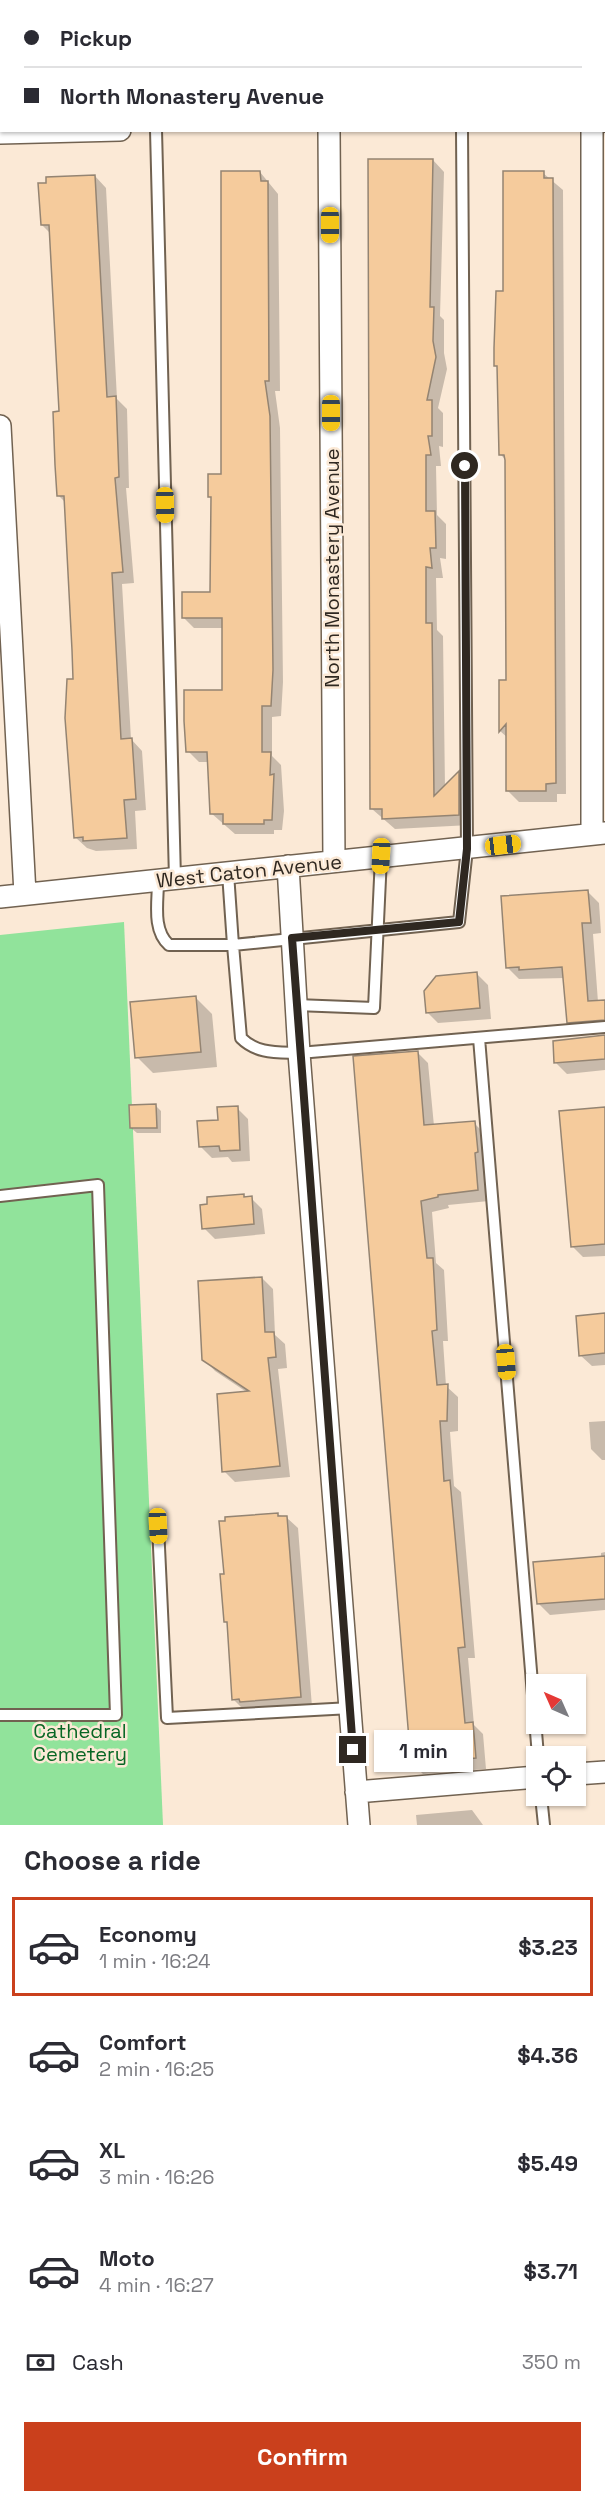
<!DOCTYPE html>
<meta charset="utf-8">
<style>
:root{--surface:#fff;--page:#f2f2f3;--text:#2b2b33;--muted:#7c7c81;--line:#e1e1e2;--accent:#ca401c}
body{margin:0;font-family:"Space Grotesk",sans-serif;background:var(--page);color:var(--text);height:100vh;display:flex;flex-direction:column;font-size:22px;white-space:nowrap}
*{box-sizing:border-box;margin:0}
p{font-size:20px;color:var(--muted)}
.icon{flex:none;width:33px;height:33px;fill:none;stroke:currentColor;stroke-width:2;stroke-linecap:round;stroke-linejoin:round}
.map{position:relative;height:1825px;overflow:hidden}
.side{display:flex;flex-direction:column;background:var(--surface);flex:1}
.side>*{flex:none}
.hud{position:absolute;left:0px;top:0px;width:606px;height:132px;box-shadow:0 2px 4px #0004;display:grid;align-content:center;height:132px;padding:0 24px;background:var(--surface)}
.needle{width:39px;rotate:315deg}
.buttons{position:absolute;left:526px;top:1674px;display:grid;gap:12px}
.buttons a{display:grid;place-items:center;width:60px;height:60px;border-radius:0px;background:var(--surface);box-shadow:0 2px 4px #0004;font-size:30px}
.end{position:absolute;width:27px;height:27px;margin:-14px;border:8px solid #2f2821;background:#fff;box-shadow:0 0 0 3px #fff}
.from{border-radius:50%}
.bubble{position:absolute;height:42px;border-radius:0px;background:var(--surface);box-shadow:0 2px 4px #0004;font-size:20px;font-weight:600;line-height:42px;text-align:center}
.car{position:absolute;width:18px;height:36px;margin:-18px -9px;border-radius:8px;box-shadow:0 0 4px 2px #0007;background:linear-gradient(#f5c518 24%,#345 0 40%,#f5c518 0 76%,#345 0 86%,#f5c518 0)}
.hud b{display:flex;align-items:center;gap:21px;height:57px;font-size:22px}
.hud b+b{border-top:2px solid var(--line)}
.hud i{width:15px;height:15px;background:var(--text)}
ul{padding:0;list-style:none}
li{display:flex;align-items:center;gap:18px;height:99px;margin:0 12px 9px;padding:0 12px;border:3px solid transparent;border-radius:0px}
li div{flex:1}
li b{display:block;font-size:22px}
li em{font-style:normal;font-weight:600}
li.on{border-color:var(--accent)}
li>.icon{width:54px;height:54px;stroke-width:1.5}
h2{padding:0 24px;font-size:27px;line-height:72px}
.pay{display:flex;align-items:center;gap:15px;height:66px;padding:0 24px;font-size:22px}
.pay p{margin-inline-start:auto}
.button{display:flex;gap:12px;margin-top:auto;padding:12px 24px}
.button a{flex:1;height:69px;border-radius:0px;background:var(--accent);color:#fff;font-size:24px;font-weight:600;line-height:69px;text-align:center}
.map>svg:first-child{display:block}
.green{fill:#91e39b}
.shadow{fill:#0003}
.building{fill:#f5cb9c;stroke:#948472;stroke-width:1.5}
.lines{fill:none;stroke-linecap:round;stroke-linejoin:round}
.lane-casing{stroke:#716251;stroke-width:14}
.street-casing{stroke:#716251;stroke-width:24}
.lane{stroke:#fff;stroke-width:10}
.street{stroke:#fff;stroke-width:21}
.route{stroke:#2f2821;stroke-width:8}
.labels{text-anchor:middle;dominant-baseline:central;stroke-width:5;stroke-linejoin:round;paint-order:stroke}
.street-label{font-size:20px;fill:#2f2821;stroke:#fbe9d6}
.park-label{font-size:20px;fill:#086624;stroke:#fbe9d6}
</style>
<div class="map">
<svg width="605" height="1825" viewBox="0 0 605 1825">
<rect width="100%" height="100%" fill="#fbe9d6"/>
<path class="green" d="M124 922 163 1825H0V935Z"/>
<path class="shadow" d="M30 0H88V2H30Z
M228 0H298V2H228Z
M368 0H448V2H368Z
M504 0H562V2H504Z
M433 160 444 172 440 316 444 320V353L447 369 438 408 443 413V447L439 446 441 466H436L437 515 446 524V559L440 558 443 578H436L437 630 443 636 445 788 459 774 469 784 470 825 395 829 372 809Z
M260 172 278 194 280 391H275L280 428 283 682 281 716 272 717V756L281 765 284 811 282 830H274V834H235L211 813 209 762H199L188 751 224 692 223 628H194L183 617 211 593 213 500 210 497 223 475Z
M543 173 563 190 566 794H557V802H519L508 791V738L500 731 501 681H507L506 460 501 455 505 292Z
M95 176 106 188 117 399 127 409 129 488H126L134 583 122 584 131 739 142 751 146 810 135 811 137 849 96 851 87 848 75 837 66 697 69 696 75 681 65 502 58 495 61 413 51 234 42 225Z
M588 892 599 903 601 933 593 934 598 1002 605 1001V1031L579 1033 568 1022 565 978 519 979 508 968Z
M476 973 488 985 491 1019 438 1023 427 1012Z
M196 998 212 1014 217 1067 153 1073 137 1057Z
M605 1036V1070L567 1074 556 1063Z
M417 1052 428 1063 434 1126 474 1123 485 1134 489 1201 448 1205 449 1208 432 1212 436 1263 444 1270 448 1341H443L446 1386 458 1397V1431L450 1432 454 1486 461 1492 475 1658H468L474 1725 483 1734 486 1769 423 1774 412 1763Z
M155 1105 161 1111V1133H137L131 1128Z
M237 1108 248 1119 250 1161 232 1162 228 1157 212 1158 201 1147 219 1121Z
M605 1110V1256L583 1257 572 1246Z
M243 1196 251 1198 262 1209 265 1234 215 1239 204 1228Z
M262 1278 273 1289 275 1335 285 1344 287 1368 278 1369 290 1477 235 1482 224 1471 248 1393 215 1371 204 1359Z
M605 1315V1365L592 1366 580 1355Z
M605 1421V1460H602L591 1449 589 1422Z
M278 1515 286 1517 298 1528 312 1707 244 1710 233 1699 229 1625 225 1621 226 1575Z
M605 1552V1610L550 1615 539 1604 601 1558V1553Z
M472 1810 483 1825H417L416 1815Z"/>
<path class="building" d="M368 159H433L430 307H434L433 341 436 357 427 400H432V436H428L431 455H426V511H435L436 548H430L432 568 426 567V623H432L434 796 459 771V815L382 819V809H370Z
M221 171H260L261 181H268L269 381H265L270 416 273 670 271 706H262V752H271L270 775 274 774 272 820H264V824H223V814H210L207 752H186L184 721V690H222V618H182V592H210L211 497H208V474H221Z
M503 171H544V178H553L556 783 546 784V791H506V724L499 732V680H506L505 460 504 455H499L497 366H494V348L496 291H503Z
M95 175 107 397 116 396 119 477 115 478 123 572 112 573 121 739 132 738 136 799 124 800 127 838 83 841V837L74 838 65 718 67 679H73L72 650 64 496H57L55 465 53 412 59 411 49 225H41L38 183H46V177Z
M588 890 591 923H582L588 1001 605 1000V1020L567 1023 562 967 519 970V967L506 968 501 896Z
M477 972 480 1008 426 1013 424 991 436 976Z
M196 996 201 1052 135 1058 130 1002Z
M605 1035V1059L554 1063 553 1041Z
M418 1051 424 1125 475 1121 478 1152 475 1153 478 1190 438 1195V1197L421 1201 427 1258H433L437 1330 432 1331 437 1385 448 1384 447 1421H440L444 1481 450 1480 465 1647 458 1648 465 1723 473 1722 476 1758 411 1764 353 1056Z
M156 1104 157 1128H130L129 1105Z
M238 1106 240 1150 220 1151 219 1146 199 1147 197 1121 218 1120 217 1107Z
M605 1107V1244L571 1247 559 1111Z
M244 1194V1197L252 1196 254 1224 202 1229 200 1205 207 1204V1197Z
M262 1277 265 1332H274L276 1357 268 1358 280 1466 222 1472 217 1394 249 1391 202 1360 198 1281Z
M605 1313V1353L579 1356 576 1316Z
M278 1513V1516H287L301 1697 240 1702 239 1699 232 1700 227 1622H224L220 1574H224L219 1521H225V1517Z
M605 1556V1599L537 1604 533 1562Z"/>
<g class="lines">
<g class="lane-casing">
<path id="lane" d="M128 0V2
M188 0V2
M462 0V2
M156 130 175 879
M462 130 467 849 459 922 233 945 241 1038C257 1054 277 1052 299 1053L605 1027
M158 881C158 902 152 930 169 945H233L228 873
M296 1005 374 1008 381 857
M479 1038 538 1756
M0 1196 98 1185 116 1715H0
M158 1526 167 1718 351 1708
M541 1796 544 1825"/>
</g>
<g class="street-casing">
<path id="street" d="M329 0V2
M592 0V2
M604 121H605
M329 130 334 861
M592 130V834
M0 133 120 130
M0 426 25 894
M288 866 299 1053 359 1825
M0 897 605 833
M576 1774 605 1772
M356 1792 537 1777"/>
</g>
<use href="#lane" class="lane"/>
<use href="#street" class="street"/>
</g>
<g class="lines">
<path class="route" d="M353 1750 292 938 459 922 467 849 465 466"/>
</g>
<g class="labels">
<g class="street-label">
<text transform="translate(332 568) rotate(-90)">North Monastery Avenue</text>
<text transform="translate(249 871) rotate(-6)">West Caton Avenue</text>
</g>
<g class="park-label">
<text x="80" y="1731">Cathedral<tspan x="80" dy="23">Cemetery</tspan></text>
</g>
</g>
</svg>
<div class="buttons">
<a><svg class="needle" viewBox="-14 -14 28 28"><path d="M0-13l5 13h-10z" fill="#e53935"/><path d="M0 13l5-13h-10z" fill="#7c7c81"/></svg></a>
<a><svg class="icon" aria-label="locate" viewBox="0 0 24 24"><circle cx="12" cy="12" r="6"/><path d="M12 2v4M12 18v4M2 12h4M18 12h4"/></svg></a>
</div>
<i class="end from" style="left:465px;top:466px"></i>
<i class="end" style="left:353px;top:1750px"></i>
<div class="bubble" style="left:374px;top:1730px;width:99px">1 min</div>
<i class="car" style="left:330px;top:225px;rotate:180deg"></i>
<i class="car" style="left:331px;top:413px;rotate:180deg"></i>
<i class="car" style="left:165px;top:505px;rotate:179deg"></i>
<i class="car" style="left:503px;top:845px;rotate:83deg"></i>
<i class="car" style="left:381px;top:856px;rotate:183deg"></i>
<i class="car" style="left:506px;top:1362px;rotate:175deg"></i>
<i class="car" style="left:158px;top:1526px;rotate:177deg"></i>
<div class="hud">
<b><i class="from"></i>Pickup</b>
<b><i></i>North Monastery Avenue</b>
</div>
</div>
<section class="side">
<h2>Choose a ride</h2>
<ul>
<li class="on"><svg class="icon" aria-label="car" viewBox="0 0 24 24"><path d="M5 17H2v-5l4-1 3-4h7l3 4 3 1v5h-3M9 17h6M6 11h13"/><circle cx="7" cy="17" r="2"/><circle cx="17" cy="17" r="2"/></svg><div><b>Economy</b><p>1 min · 16:24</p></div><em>$3.23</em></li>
<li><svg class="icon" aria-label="car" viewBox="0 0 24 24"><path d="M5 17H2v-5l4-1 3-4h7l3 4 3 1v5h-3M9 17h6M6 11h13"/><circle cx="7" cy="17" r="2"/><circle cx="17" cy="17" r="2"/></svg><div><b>Comfort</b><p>2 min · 16:25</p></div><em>$4.36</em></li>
<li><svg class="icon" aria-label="car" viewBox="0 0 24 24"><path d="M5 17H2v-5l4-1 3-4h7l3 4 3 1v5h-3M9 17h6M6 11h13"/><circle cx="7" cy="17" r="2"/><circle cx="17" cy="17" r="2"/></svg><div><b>XL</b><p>3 min · 16:26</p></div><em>$5.49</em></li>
<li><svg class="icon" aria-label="car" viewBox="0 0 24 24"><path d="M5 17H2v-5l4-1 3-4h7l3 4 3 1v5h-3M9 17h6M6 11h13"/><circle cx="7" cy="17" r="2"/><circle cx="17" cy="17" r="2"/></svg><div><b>Moto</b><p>4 min · 16:27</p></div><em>$3.71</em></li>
</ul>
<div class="pay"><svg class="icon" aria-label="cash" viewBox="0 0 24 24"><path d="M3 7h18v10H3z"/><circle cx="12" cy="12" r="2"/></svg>Cash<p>350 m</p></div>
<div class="button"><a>Confirm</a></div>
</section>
